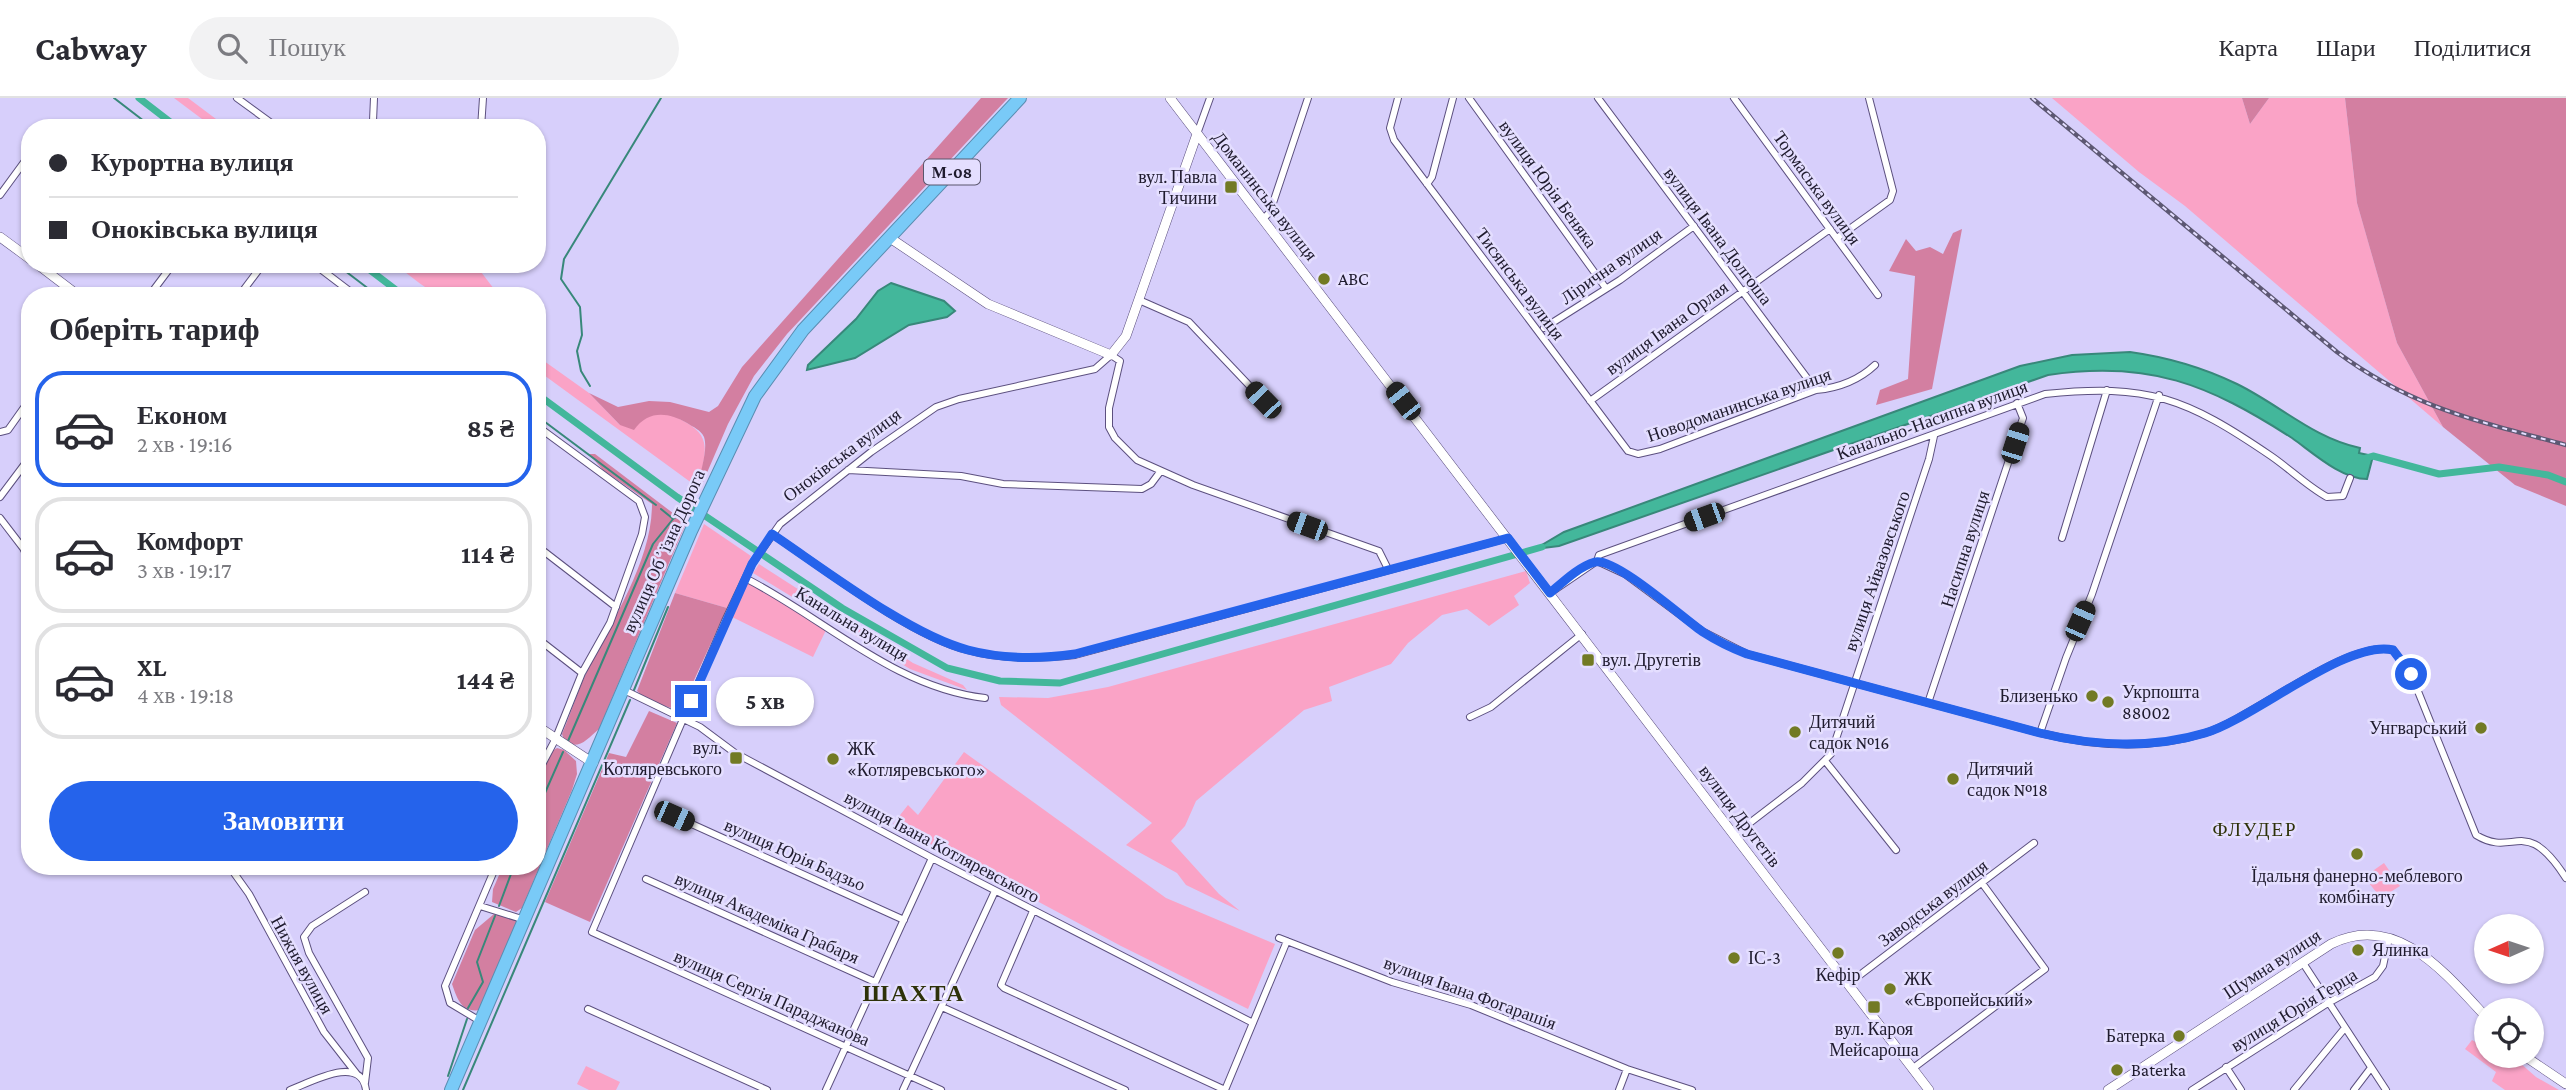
<!DOCTYPE html>
<html lang="uk">
<meta charset="utf-8">
<style>
:root{--surface:#fff;--page:#f2f2f3;--text:#2b2b33;--muted:#7c7c81;--line:#e1e1e2;--accent:#2563eb}
body{margin:0;font-family:"Crimson Pro",serif;background:var(--page);color:var(--text);height:100vh;display:flex;flex-direction:column;font-size:26px;white-space:nowrap}
*{box-sizing:border-box;margin:0}
p{font-size:23px;color:var(--muted)}
.icon{flex:none;width:38px;height:38px;fill:none;stroke:currentColor;stroke-width:2;stroke-linecap:round;stroke-linejoin:round}
.map{position:relative;flex:1;overflow:hidden}
.sheet{position:absolute;left:21px;top:189px;width:525px;height:588px;display:flex;flex-direction:column;background:var(--surface);border-radius:28px;box-shadow:0 2px 5px #0004}
.sheet>*{flex:none}
.banner{position:absolute;left:21px;top:21px;width:525px;height:154px;border-radius:28px;box-shadow:0 2px 5px #0004;display:grid;align-content:center;height:154px;padding:0 28px;background:var(--surface)}
.needle{width:46px;rotate:267deg}
.controls{position:absolute;left:2474px;top:816px;display:grid;gap:14px}
.controls a{display:grid;place-items:center;width:70px;height:70px;border-radius:50%;background:var(--surface);box-shadow:0 2px 5px #0004;font-size:35px}
.end{position:absolute;width:32px;height:32px;margin:-16px;border:9px solid #2563eb;background:#fff;box-shadow:0 0 0 4px #fff}
.from{border-radius:50%}
.bubble{position:absolute;height:49px;border-radius:24px;background:var(--surface);box-shadow:0 2px 5px #0004;font-size:23px;font-weight:700;line-height:49px;text-align:center}
.car{position:absolute;width:21px;height:42px;margin:-21px -10px;border-radius:9px;box-shadow:0 0 5px 2px #0007;background:linear-gradient(#222 24%,#8ab4d8 0 40%,#222 0 76%,#8ab4d8 0 86%,#222 0)}
.banner b{display:flex;align-items:center;gap:24px;height:66px;font-size:26px}
.banner b+b{border-top:2px solid var(--line)}
.banner i{width:18px;height:18px;background:var(--text)}
ul{padding:0;list-style:none}
li{display:flex;align-items:center;gap:21px;height:116px;margin:0 14px 10px;padding:0 14px;border:4px solid var(--line);border-radius:28px}
li div{flex:1}
li b{display:block;font-size:26px}
li em{font-style:normal;font-weight:700}
li.active{border-color:var(--accent)}
li>.icon{width:63px;height:63px;stroke-width:1.5}
h2{padding:0 28px;font-size:32px;line-height:84px}
.primary-button{display:flex;gap:14px;margin-top:auto;padding:14px 28px}
.primary-button a{flex:1;height:80px;border-radius:42px;background:var(--accent);color:#fff;font-size:28px;font-weight:700;line-height:80px;text-align:center}
header{display:flex;align-items:center;gap:42px;box-sizing:border-box;height:98px;padding:0 35px;background:var(--surface);border-bottom:2px solid var(--line)}
header strong{font-size:33px}
nav{display:flex;gap:38px;margin-inline-start:auto;font-size:24px}
.search{width:490px;height:63px;background:var(--page);display:flex;align-items:center;gap:18px;box-sizing:border-box;padding:0 24px;border-radius:38px;color:var(--muted);font-size:26px}
.map>svg:first-child{display:block}
.green{fill:#faa3c6}
.forest{fill:#d37fa1}
.water{fill:#43b79b;stroke:#38887a;stroke-width:2}
.lines{fill:none;stroke-linecap:round;stroke-linejoin:round}
.stream{stroke:#38887a;stroke-width:2}
.canal{stroke:#43b79b;stroke-width:7}
.street-casing{stroke:#5c507f;stroke-width:8}
.secondary-casing{stroke:#5c507f;stroke-width:10}
.highway-casing{stroke:#5a8db1;stroke-width:14}
.street{stroke:#fff;stroke-width:6}
.secondary{stroke:#fff;stroke-width:9}
.highway{stroke:#79caf7;stroke-width:12}
.rail-casing{stroke:#5d5873;stroke-width:4.5}
.rail{stroke:#e4deff;stroke-width:2;stroke-dasharray:5;stroke-linecap:butt}
.route{stroke:#2563eb;stroke-width:9}
.poi-dot{fill:#727a24;stroke:#e4deff;stroke-width:2.5}
.labels{text-anchor:middle;dominant-baseline:central;stroke-width:5;stroke-linejoin:round;paint-order:stroke}
.shield{fill:#e4deff;stroke:#5a566d;stroke-width:2}
.shield-label{font-size:16px;font-weight:bold;fill:#1f1b2e}
.poi-label{font-size:18px;fill:#1f1b2e;stroke:#e4deff;text-anchor:start}
.street-label{font-size:18px;fill:#1f1b2e;stroke:#e4deff}
.neighbourhood-label{font-size:19px;letter-spacing:2px;fill:#2e3209;stroke:#e4deff}
.district-label{font-size:24px;font-weight:bold;letter-spacing:2px;fill:#2e3209;stroke:#e4deff}
</style>
<header>
<strong>Cabway</strong>
<div class="search"><svg class="icon" aria-label="search" viewBox="0 0 24 24"><circle cx="10" cy="10" r="6"/><path d="M15 15l6 6"/></svg>Пошук</div>
<nav><a>Карта</a><a>Шари</a><a>Поділитися</a></nav>
</header>
<div class="map">
<svg width="2566" height="992" viewBox="0 0 2566 992">
<rect width="100%" height="100%" fill="#d7cffb"/>
<path class="green" d="M174 0H188L228 30H214Z
M2052 0H2242L2250 26 2269 0H2345L2357 105 2397 245 2443 329 2185 108 2139 74Z
M395 166H475L494 191C443 208 433 196 395 166Z
M537 258 589 295 620 327C635 326 649 315 661 315 670 315 680 321 687 325 713 340 704 357 700 383L703 384 700 391 537 272Z
M704 426 751 458 727 510 675 495Z
M759 466 913 565 963 587 967 592 910 571 753 475Z
M1526 473 1530 485 1514 498 1519 507 1489 528 1467 511 1442 517 1408 545 1391 566 1329 589 1332 603 1304 612 1196 703 1185 728 1171 743 1219 796 1240 813 1186 787 1177 775 1126 747 1152 725 1001 607 999 599 1048 600 1108 589Z
M747 481 827 530 813 559 728 517Z
M964 654 1166 800 1275 846 1248 911 1121 848 893 726 908 707 918 717Z
M2384 765 2400 788 2381 800 2364 779Z
M2472 942 2487 951V957H2511L2536 979 2559 992H2505L2492 983 2496 974 2465 951Z
M586 968 620 984 616 992H589L577 986Z"/>
<path class="forest" d="M981 0H1008L787 236 754 278 728 326 703 384 699 383C701 371 708 351 704 339 701 332 693 329 687 325 668 314 648 312 634 332L620 327 589 295 618 309 649 303 670 304 709 314 718 308 742 269Z
M2242 0H2269L2250 26Z
M2345 0H2566V408L2515 387 2443 329 2397 245 2357 105Z
M1962 131 1932 291 1876 307 1880 292 1908 281 1915 178 1889 173 1906 141 1916 153 1930 149 1943 156 1953 135Z
M589 356H595L686 425 599 631C587 641 581 651 565 645L562 636C571 615 578 592 588 571 612 522 652 463 652 406L603 372Z
M675 495 727 510 680 613 647 602 637 593Z
M649 613 677 625 590 824 545 804 609 655 626 659Z
M557 650 564 652 576 663 577 676 572 692 522 810 516 814 492 804 493 791 503 768H537V686L552 653Z
M494 816 517 822 480 912C461 915 457 900 452 886L475 832Z"/>
<path class="water" d="M891 185 944 203 955 213 947 219 909 227 855 260 807 272 808 267 856 221 878 193Z
M2130 254C2166 259 2204 270 2237 286 2280 307 2313 340 2360 350L2359 355 2373 358 2367 381C2341 381 2312 354 2292 340 2208 286 2149 262 2048 277L1559 448 1535 451 1564 434 2020 268 2072 257Z"/>
<g class="lines">
<path class="stream" d="M114 0 153 30
M336 166 378 198
M590 288 581 273 577 253 582 237 580 209 561 181 564 161 661 0
M537 318 656 407
M661 411 672 420
M634 592 668 509
M568 643 653 446 673 421 690 408
M537 713 563 654
M499 808 514 768
M468 910 483 884 477 864 495 818
M448 978 467 921
M463 992 630 602"/>
<path class="canal" d="M139 0 178 30
M362 166 404 198
M537 296 677 399 842 510 947 570 1000 583 1060 585 1542 449
M2366 360 2373 358 2439 376 2499 369 2548 377 2566 384"/>
<g class="street-casing">
<path id="street" d="M237 0 278 30
M1398 0 1390 30 1394 42 1628 353 1638 356 1660 351 1816 292C1838 290 1859 282 1875 267
M1469 0 1605 189
M1598 0 1816 292
M1734 0 1878 197
M373 23 374 0
M481 30 483 0
M1197 36 1210 0
M1427 86 1432 79 1453 0
M0 97 30 56
M1263 121 1270 114 1308 0
M1837 140 1890 102 1893 93 1869 0
M314 166 356 198
M149 198 173 166
M239 198 263 166
M1139 202 1189 224 1263 302
M1544 230 1620 182 1694 128
M1590 303 1830 131
M537 328 639 403 645 419 642 436 610 525 582 575 555 642 537 676
M0 334 8 332 30 301
M848 372 961 378 1003 386 1142 391 1151 386 1160 374
M0 399 30 359
M0 420 23 450 30 464
M772 436C824 471 909 537 967 552 1002 562 1040 561 1075 557L1508 440
M2062 440 2107 292
M537 448 616 509
M1597 463 1625 476 1702 533 1747 556 2040 635C2093 648 2152 652 2205 635 2253 620 2347 541 2393 552L2411 576 2476 737C2515 761 2524 715 2566 780
M747 481C825 521 895 590 985 600
M1550 495 1597 463 1599 457 2045 296C2148 285 2186 300 2271 358 2290 371 2307 388 2327 399L2343 398 2350 380
M537 540 582 575
M624 592 700 629 735 655 932 760 1253 925
M1928 605 2023 320 2017 305
M1470 619 1491 609 1582 536
M2040 635 2066 560 2092 496 2159 297
M1826 664 1896 752
M674 718 904 822
M1734 737 1802 685 1831 656 1929 361 1934 338
M229 768 249 796 324 934 356 975
M646 781 875 884
M480 808 525 822
M1033 813 1001 887 1004 890 1225 992
M1279 840 1392 884 1471 907 1627 971 1692 992
M2303 865 2386 992
M1848 886 2034 745
M942 909 1125 992
M588 911 767 992
M480 923 450 905 445 888 496 768
M2226 969 2241 992
M1912 971 2045 871 1982 785
M365 985 368 960 309 855 304 839 312 828 365 794
M290 992C309 985 361 955 366 992
M826 992 932 760
M903 992 995 793
M941 992 592 834 725 523 752 466 780 426 871 354 936 309 959 301 1095 271 1111 257 1120 263 1109 310V329L1115 340 1137 362 1193 387 1379 453 1388 471
M1225 992 1287 843
M1619 992 1627 971
M2192 992 2328 905 2375 879 2383 868 2389 840
M2294 992 2344 931
M2354 992 2370 971"/>
</g>
<g class="secondary-casing">
<path id="secondary" d="M1170 0 1929 992
M0 139 30 161
M890 140 988 206 1111 257 1126 238 1197 36
M37 166 79 198
M537 628 593 665
M2523 957 2566 986
M2108 992 2331 846C2397 813 2447 877 2487 920"/>
</g>
<g class="highway-casing">
<path id="highway" d="M451 992 691 433 755 298 803 232 1020 0"/>
</g>
<use href="#street" class="street"/>
<use href="#secondary" class="secondary"/>
<use href="#highway" class="highway"/>
<g class="rail-casing">
<path id="rail" d="M2032 0 2337 254C2412 310 2478 323 2566 347"/>
</g>
<use href="#rail" class="rail"/>
</g>
<g class="lines">
<path class="route" d="M691 603 752 466 772 436C824 471 910 537 968 552 1002 561 1040 561 1075 556L1508 440 1550 495C1563 484 1578 469 1595 464 1615 459 1684 521 1703 534 1717 543 1731 550 1747 556L2040 635C2093 648 2152 651 2205 635 2253 621 2347 541 2393 552L2411 576"/>
</g>
<g class="poi-dot">
<rect x="1224" y="82" width="14" height="14" rx="3.5"/>
<circle cx="1324" cy="181" r="7"/>
<rect x="1581" y="555" width="14" height="14" rx="3.5"/>
<circle cx="2092" cy="598" r="7"/>
<circle cx="2108" cy="604" r="7"/>
<circle cx="2481" cy="630" r="7"/>
<circle cx="1795" cy="634" r="7"/>
<rect x="729" y="653" width="14" height="14" rx="3.5"/>
<circle cx="833" cy="661" r="7"/>
<circle cx="1953" cy="681" r="7"/>
<circle cx="2357" cy="756" r="7"/>
<circle cx="2358" cy="852" r="7"/>
<circle cx="1838" cy="855" r="7"/>
<circle cx="1734" cy="860" r="7"/>
<circle cx="1890" cy="891" r="7"/>
<rect x="1867" y="902" width="14" height="14" rx="3.5"/>
<circle cx="2179" cy="938" r="7"/>
<circle cx="2117" cy="972" r="7"/>
</g>
<g class="labels">
<rect class="shield" x="924" y="61.5" width="56" height="25" rx="5"/>
<g class="shield-label">
<text x="952" y="74">М-08</text>
</g>
<g class="poi-label">
<text x="1217" y="79" text-anchor="end">вул. Павла<tspan x="1217" dy="21">Тичини</tspan></text>
<text x="1338" y="181">ABC</text>
<text x="1602" y="562">вул. Другетів</text>
<text x="2122" y="594">Укрпошта<tspan x="2122" dy="21">88002</tspan></text>
<text x="2078" y="598" text-anchor="end">Близенько</text>
<text x="1809" y="624">Дитячий<tspan x="1809" dy="21">садок №16</tspan></text>
<text x="2467" y="630" text-anchor="end">Унгварський</text>
<text x="722" y="650" text-anchor="end">вул.<tspan x="722" dy="21">Котляревського</tspan></text>
<text x="847" y="651">ЖК<tspan x="847" dy="21">«Котляревського»</tspan></text>
<text x="1967" y="671">Дитячий<tspan x="1967" dy="21">садок №18</tspan></text>
<text x="2357" y="778" text-anchor="middle">Їдальня фанерно-меблевого<tspan x="2357" dy="21">комбінату</tspan></text>
<text x="2372" y="852">Ялинка</text>
<text x="1748" y="860">ІС-3</text>
<text x="1838" y="877" text-anchor="middle">Кефір</text>
<text x="1904" y="881">ЖК<tspan x="1904" dy="21">«Європейський»</tspan></text>
<text x="1874" y="931" text-anchor="middle">вул. Кароя<tspan x="1874" dy="21">Мейсароша</tspan></text>
<text x="2165" y="938" text-anchor="end">Батерка</text>
<text x="2131" y="972">Baterka</text>
</g>
<g class="street-label">
<text transform="translate(1548 86) rotate(54)">вулиця Юрія Беняка</text>
<text transform="translate(1817 90) rotate(54)">Тормаська вулиця</text>
<text transform="translate(1265 98) rotate(52)">Доманинська вулиця</text>
<text transform="translate(1718 138) rotate(53)">вулиця Івана Долгоша</text>
<text transform="translate(1611 168) rotate(-35)">Лірична вулиця</text>
<text transform="translate(1520 186) rotate(53)">Тисянська вулиця</text>
<text transform="translate(1667 230) rotate(-36)">вулиця Івана Орлая</text>
<text transform="translate(1739 307) rotate(-19)">Новодоманинська вулиця</text>
<text transform="translate(1932 322) rotate(-20)">Канально-Насипна вулиця</text>
<text transform="translate(842 357) rotate(-37)">Оноківська вулиця</text>
<text transform="translate(1965 451) rotate(-72)">Насипна вулиця</text>
<text transform="translate(664 453) rotate(-66)">вулиця Обʼїзна Дорога</text>
<text transform="translate(1877 473) rotate(-71)">вулиця Айвазовського</text>
<text transform="translate(852 526) rotate(31)">Канальна вулиця</text>
<text transform="translate(1740 718) rotate(53)">вулиця Другетів</text>
<text transform="translate(942 749) rotate(28)">вулиця Івана Котляревського</text>
<text transform="translate(795 757) rotate(24)">вулиця Юрія Бадзьо</text>
<text transform="translate(1933 805) rotate(-37)">Заводська вулиця</text>
<text transform="translate(767 820) rotate(24)">вулиця Академіка Грабаря</text>
<text transform="translate(2272 866) rotate(-33)">Шумна вулиця</text>
<text transform="translate(302 867) rotate(61)">Нижня вулиця</text>
<text transform="translate(1470 895) rotate(20)">вулиця Івана Фогарашія</text>
<text transform="translate(772 900) rotate(24)">вулиця Сергія Параджанова</text>
<text transform="translate(2294 912) rotate(-31)">вулиця Юрія Герца</text>
</g>
<g class="neighbourhood-label">
<text x="2255" y="731">ФЛУДЕР</text>
</g>
<g class="district-label">
<text x="914" y="894">ШАХТА</text>
</g>
</g>
</svg>
<div class="controls">
<a><svg class="needle" viewBox="-14 -14 28 28"><path d="M0-13l5 13h-10z" fill="#e53935"/><path d="M0 13l5-13h-10z" fill="#7c7c81"/></svg></a>
<a><svg class="icon" aria-label="locate" viewBox="0 0 24 24"><circle cx="12" cy="12" r="6"/><path d="M12 2v4M12 18v4M2 12h4M18 12h4"/></svg></a>
</div>
<i class="end from" style="left:2411px;top:576px"></i>
<i class="end" style="left:691px;top:603px"></i>
<div class="bubble" style="left:716px;top:579px;width:98px">5 хв</div>
<i class="car" style="left:1263px;top:302px;rotate:316deg"></i>
<i class="car" style="left:1403px;top:303px;rotate:322deg"></i>
<i class="car" style="left:2015px;top:345px;rotate:18deg"></i>
<i class="car" style="left:1704px;top:419px;rotate:250deg"></i>
<i class="car" style="left:1307px;top:428px;rotate:290deg"></i>
<i class="car" style="left:2080px;top:523px;rotate:24deg"></i>
<i class="car" style="left:674px;top:718px;rotate:114deg"></i>
<div class="banner">
<b><i class="from"></i>Курортна вулиця</b>
<b><i></i>Оноківська вулиця</b>
</div>
<section class="sheet">
<h2>Оберіть тариф</h2>
<ul>
<li class="active"><svg class="icon" aria-label="car" viewBox="0 0 24 24"><path d="M5 17H2v-5l4-1 3-4h7l3 4 3 1v5h-3M9 17h6M6 11h13"/><circle cx="7" cy="17" r="2"/><circle cx="17" cy="17" r="2"/></svg><div><b>Економ</b><p>2 хв · 19:16</p></div><em>85 ₴</em></li>
<li><svg class="icon" aria-label="car" viewBox="0 0 24 24"><path d="M5 17H2v-5l4-1 3-4h7l3 4 3 1v5h-3M9 17h6M6 11h13"/><circle cx="7" cy="17" r="2"/><circle cx="17" cy="17" r="2"/></svg><div><b>Комфорт</b><p>3 хв · 19:17</p></div><em>114 ₴</em></li>
<li><svg class="icon" aria-label="car" viewBox="0 0 24 24"><path d="M5 17H2v-5l4-1 3-4h7l3 4 3 1v5h-3M9 17h6M6 11h13"/><circle cx="7" cy="17" r="2"/><circle cx="17" cy="17" r="2"/></svg><div><b>XL</b><p>4 хв · 19:18</p></div><em>144 ₴</em></li>
</ul>
<div class="primary-button"><a>Замовити</a></div>
</section>
</div>
